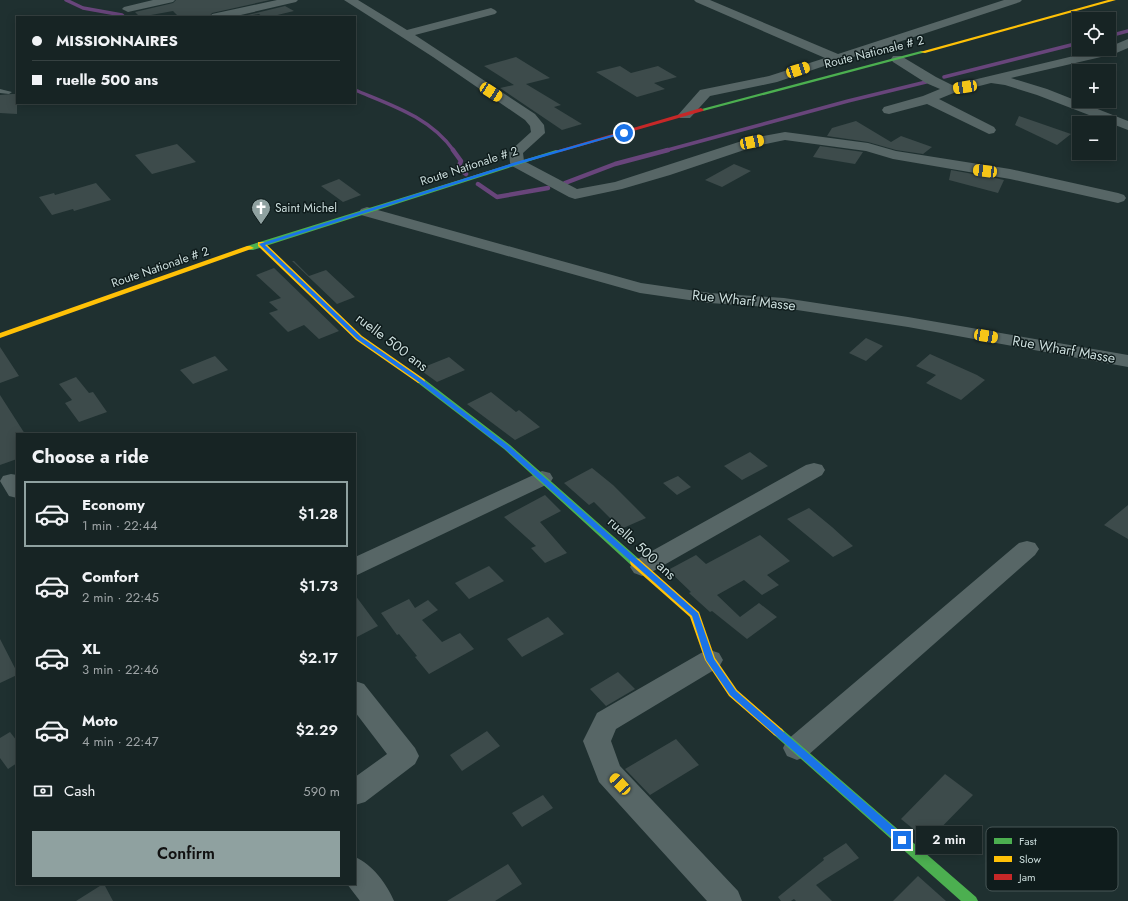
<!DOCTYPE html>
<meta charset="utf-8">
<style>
:root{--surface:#172424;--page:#202c2c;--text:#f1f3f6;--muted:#9ea4a6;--line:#364141;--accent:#8fa1a0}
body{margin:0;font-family:Jost,sans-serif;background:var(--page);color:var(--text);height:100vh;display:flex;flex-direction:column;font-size:15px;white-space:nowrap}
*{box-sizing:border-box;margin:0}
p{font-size:13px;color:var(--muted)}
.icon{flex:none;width:22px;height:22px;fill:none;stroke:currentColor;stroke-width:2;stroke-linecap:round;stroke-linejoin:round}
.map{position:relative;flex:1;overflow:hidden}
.panel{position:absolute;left:16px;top:433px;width:340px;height:452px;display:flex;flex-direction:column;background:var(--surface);border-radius:0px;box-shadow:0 2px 10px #0003,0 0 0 1px var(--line)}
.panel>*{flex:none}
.hud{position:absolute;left:16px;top:16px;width:340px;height:88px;border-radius:0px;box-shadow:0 2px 10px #0003,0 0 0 1px var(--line);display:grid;align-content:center;height:88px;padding:0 16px;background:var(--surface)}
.controls{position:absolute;left:1072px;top:12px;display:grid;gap:8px}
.controls a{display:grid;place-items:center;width:44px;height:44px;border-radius:0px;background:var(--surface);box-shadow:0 2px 10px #0003,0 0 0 1px var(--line);font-size:20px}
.end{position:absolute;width:18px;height:18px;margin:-9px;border:5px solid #1a73e8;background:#fff;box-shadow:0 0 0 2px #fff}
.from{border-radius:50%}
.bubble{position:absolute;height:28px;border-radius:0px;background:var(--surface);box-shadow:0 2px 10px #0003,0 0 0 1px var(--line);font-size:13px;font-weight:600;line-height:28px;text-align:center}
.car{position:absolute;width:12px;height:24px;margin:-12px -6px;border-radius:5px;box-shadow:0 0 3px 1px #0007;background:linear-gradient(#f5c518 24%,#345 0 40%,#f5c518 0 76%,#345 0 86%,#f5c518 0)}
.hud b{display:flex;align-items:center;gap:14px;height:38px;font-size:15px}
.hud b+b{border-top:1px solid var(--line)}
.hud i{width:10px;height:10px;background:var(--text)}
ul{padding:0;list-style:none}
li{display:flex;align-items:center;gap:12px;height:66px;margin:0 8px 6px;padding:0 8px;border:2px solid transparent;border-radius:0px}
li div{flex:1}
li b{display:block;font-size:15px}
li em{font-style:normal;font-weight:600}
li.on{border-color:var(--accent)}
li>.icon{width:36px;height:36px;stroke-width:1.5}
h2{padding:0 16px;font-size:18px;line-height:48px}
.pay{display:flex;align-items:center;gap:10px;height:44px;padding:0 16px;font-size:15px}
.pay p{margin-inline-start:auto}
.action{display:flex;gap:8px;margin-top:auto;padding:8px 16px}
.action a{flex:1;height:46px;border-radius:0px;background:var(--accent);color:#111;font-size:16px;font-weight:600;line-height:46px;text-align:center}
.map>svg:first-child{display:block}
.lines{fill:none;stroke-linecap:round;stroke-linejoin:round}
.stream-far1{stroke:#68457b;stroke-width:3.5}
.stream{stroke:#68457b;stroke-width:4.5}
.building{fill:#3d4b4b}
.lane{fill:#576666;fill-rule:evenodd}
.street{fill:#576666;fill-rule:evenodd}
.fast{fill:#4caf50;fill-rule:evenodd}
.slow{fill:#ffc107;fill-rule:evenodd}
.jam{fill:#c62828;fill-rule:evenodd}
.route{fill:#1a73e8}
.labels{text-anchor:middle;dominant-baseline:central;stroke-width:3;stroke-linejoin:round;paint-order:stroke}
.far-street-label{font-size:12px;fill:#ccdedd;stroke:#0f1c1c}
.far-poi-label{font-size:12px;fill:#ccdedd;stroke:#0f1c1c;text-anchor:start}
.street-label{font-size:14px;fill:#ccdedd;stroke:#0f1c1c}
.key{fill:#0f1c1c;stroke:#485656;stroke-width:1}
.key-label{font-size:11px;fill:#ccdedd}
</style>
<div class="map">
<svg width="1128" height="901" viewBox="0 0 1128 901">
<rect width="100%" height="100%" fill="#1f3030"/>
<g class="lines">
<path class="stream-far1" d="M66 0 83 8 122 15 124 17
M1109 36 1128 31
M944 77 1079 43
M355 90C391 105 430 117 454 151
M664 151 848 101 926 82"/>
<path class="stream" d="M453 150 461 161 458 168 466 174
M565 183 615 164 668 150
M478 184 497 197 548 188"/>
</g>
<path class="building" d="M176 0H270L212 13 209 17H179L173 11 140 17 135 12 173 3Z
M285 6 294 11 269 17H263L259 14 239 17Z
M516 57 550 78 526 84 561 105 554 107 582 124 562 130 500 88 514 85 484 66Z
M620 66 631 73 658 66 677 77 654 83 665 89 637 97 596 72Z
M12 94H17V114L0 113V95Z
M1019 116 1071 134 1057 145 1015 125Z
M856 121 891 142 901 136 932 147 923 154 896 150 868 142 827 136 832 128Z
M177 144 196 162 152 174 135 155Z
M820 146 863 152 855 164 813 157Z
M734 164 751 171 722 187 705 180Z
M951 170 995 178 1004 180 998 193 949 180Z
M339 179 361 195 343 202 321 186Z
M96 183 111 200 74 211 73 209 52 215 39 197 54 193 55 195Z
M292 261H294L309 276 326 270 355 297 337 304Z
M274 268 339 331 319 339 304 325 288 332 269 313 278 310 269 302 281 298 256 275Z
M866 338 883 346 866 361 849 353Z
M0 347 19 376 0 383Z
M930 354 977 375 985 380 961 400 926 383 936 375 916 366Z
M215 356 228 370 193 384 180 370Z
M449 357 465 370 437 382 419 369Z
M76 377 89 393 93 392 107 412 79 422 65 403 72 400 59 384Z
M491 392 516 412 519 410 540 427 515 440 467 404Z
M0 395 25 434H17V459L0 465Z
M750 452 768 466 742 480 724 466Z
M592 468 613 485 646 518 621 529 594 502 589 505 564 483Z
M678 476 691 487 677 495 663 483Z
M545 495 561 511 540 522 567 553 545 563 531 548 536 546 504 517Z
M1128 505V539L1104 525Z
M809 508 832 527 853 546 833 557 787 519Z
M760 535 790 561 767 575 779 585 762 595 744 580 717 595 740 617 759 603 777 617 747 639 712 611 710 612 689 593 691 592 668 570 696 555 706 564Z
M489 566 504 581 469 599 455 583Z
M355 595 378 626 355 638Z
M409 599 415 608 428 600 438 610 422 620 442 642 460 633 474 649 429 674 415 657 417 656 399 634 397 635 381 613Z
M548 617 564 634 522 657 507 639Z
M0 639 17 672V675L0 683Z
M618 672 635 689 606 706 590 689Z
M487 731 500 746 462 771 450 755Z
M10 732 17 741V763L8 769 0 758V738Z
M676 739 699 765 650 795 625 769Z
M945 774 973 795 928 841 901 819Z
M543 795 553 808 522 827 512 813Z
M846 843 859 858 816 885 832 901H796L794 899 791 901H781L778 897 824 860 823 858Z
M508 864 522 884 495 901H447Z
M918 876 946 901H893Z
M104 884 113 901H76L103 884Z"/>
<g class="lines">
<path class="lane" d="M0 89 12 92 9 94 0 93Z"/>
<path class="street" d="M153 0H175L173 2 128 12 122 9 124 7Z
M277 0H298L296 2 232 17H210L212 14Z
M344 0H358L407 30 491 8 495 10 497 12 495 14 415 35 535 114 544 125 545 133 523 153 524 161 577 189 615 182 748 139 785 132 868 143 896 151 1010 169 1118 193 1124 195 1126 198 1124 201 1118 203 1010 179 893 159 866 151 785 140 756 146 670 175 622 189 575 199 569 197 512 166 510 163 509 152 531 132 530 126 525 120 433 57Z
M694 0H710L838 54 1004 0H1022L1020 2 847 59 846 63 836 62 777 82 710 96 690 118H680L678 115 700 90 769 76 825 58 696 2Z
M1128 39V48L1114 54 1011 78 1047 89 1128 121V130L1037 95 1005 85 991 83 956 92 939 99 994 127 996 130 994 133 989 134 927 104 889 114 884 113 882 110 884 107 923 96 940 89 926 83 893 62 891 59 893 56H901L936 77 952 85 1103 49H1109V47Z
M367 207 641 283 710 293 784 298 908 317 1128 355V367L908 327 784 308 710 303 640 293 361 215 359 212 361 209Z
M814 463 822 465 825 470 822 475 650 573 642 576 634 573 630 567 634 561 806 465Z
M542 471 550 473 553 478 550 483 355 576V557Z
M11 474 17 475V498L9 496 0 481 3 476Z
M1027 541 1035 543 1039 549 1035 555 807 756 797 760 787 756 783 748 787 740 1019 543Z
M710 650 719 653 723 660 719 667 616 729 611 741 620 766 738 891 742 901H707L599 782 583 741 597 713 701 653Z
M355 681 364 684 415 748 419 756 415 764 365 802 355 805V777L387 754 355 712Z
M355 857C372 864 387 884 394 901H360L347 884H355Z"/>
<path class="fast" d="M921 51 926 52 703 111 698 110Z
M556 150 561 151 253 250H250L246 248 247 246Z
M421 378 424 379 510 445 639 559 640 562 639 565H631L504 449 418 383 417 381 418 379Z
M778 727 782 729 976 897 978 901H961L774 735 772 732 774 729Z"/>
<path class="slow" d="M1108 0H1116L925 53 920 52Z
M258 242H264L362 336 424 379 425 381 424 383H418L356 340 258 246Z
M247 246H250L254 248 0 338V333Z
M635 558 639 559 699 612 715 658 737 690 782 729 784 732 782 735 778 737 774 735 729 696 705 660 690 617 631 565 630 562 631 559Z"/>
<path class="jam" d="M701 108 704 110 703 111 560 152 555 151Z"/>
</g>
<path class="route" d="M622 132 626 133 519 164 265 245 361 337 420 378 509 446 698 613 714 659 736 691 905 837V843H898L730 695 706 660 692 616 505 449 416 380 357 339 259 244 516 162Z"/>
<defs>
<g id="church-pin" transform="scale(1)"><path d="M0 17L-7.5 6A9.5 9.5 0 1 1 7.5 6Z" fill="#8fa1a0" stroke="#0f1c1c"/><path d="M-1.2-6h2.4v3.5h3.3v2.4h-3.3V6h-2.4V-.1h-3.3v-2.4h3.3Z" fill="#fff"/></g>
</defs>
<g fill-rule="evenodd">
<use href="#church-pin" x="261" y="208"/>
</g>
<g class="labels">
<g class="far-street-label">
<text transform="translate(874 52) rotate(-14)">Route Nationale # 2</text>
<text transform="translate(469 166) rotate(-18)">Route Nationale # 2</text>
<text transform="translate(160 267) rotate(-19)">Route Nationale # 2</text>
</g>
<g class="far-poi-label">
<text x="275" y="208">Saint Michel</text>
</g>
<g class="street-label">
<text transform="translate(744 300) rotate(6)">Rue Wharf Masse</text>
<text transform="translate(392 342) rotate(37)">ruelle 500 ans</text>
<text transform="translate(1064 349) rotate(10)">Rue Wharf Masse</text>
<text transform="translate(642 548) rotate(42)">ruelle 500 ans</text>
</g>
</g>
<rect x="986" y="827" width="132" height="64" rx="6" class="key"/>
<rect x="994" y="838" width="18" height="6" fill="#4caf50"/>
<rect x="994" y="856" width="18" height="6" fill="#ffc107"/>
<rect x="994" y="874" width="18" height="6" fill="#c62828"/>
<g class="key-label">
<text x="1019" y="845">Fast</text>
<text x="1019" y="863">Slow</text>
<text x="1019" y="881">Jam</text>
</g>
</svg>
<div class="controls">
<a><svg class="icon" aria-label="locate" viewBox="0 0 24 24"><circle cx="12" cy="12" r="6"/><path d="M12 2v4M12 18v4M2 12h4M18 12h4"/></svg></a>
<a>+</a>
<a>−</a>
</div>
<i class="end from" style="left:624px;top:133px"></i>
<i class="end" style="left:902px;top:840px"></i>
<div class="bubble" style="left:916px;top:826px;width:66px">2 min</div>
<i class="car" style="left:798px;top:70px;rotate:72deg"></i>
<i class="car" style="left:965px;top:87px;rotate:261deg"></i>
<i class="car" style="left:491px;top:92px;rotate:123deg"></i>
<i class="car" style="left:752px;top:142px;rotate:78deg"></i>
<i class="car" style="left:985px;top:171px;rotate:277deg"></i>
<i class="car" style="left:986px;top:336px;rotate:100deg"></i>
<i class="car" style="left:620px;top:784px;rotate:317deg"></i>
<div class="hud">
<b><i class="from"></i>MISSIONNAIRES</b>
<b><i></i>ruelle 500 ans</b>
</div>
<section class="panel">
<h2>Choose a ride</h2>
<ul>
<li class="on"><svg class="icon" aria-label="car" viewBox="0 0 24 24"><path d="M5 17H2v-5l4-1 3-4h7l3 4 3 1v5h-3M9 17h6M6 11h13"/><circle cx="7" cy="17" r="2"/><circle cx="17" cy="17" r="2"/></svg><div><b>Economy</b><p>1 min · 22:44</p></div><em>$1.28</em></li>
<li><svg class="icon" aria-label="car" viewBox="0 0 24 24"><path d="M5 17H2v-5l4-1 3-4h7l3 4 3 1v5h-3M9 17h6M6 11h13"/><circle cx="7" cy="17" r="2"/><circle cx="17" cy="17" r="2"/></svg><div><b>Comfort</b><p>2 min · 22:45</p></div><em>$1.73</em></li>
<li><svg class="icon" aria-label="car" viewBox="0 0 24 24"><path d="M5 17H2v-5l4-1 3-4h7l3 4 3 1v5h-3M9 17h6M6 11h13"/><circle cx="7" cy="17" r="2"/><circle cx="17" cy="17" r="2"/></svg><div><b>XL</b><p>3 min · 22:46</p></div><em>$2.17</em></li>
<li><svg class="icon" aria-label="car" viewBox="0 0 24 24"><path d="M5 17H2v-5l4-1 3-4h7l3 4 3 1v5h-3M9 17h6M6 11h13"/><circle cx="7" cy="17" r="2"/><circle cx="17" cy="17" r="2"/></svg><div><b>Moto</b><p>4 min · 22:47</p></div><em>$2.29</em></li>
</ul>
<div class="pay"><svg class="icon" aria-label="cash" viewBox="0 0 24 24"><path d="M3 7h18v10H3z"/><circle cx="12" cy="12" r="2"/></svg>Cash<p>590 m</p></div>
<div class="action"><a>Confirm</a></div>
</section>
</div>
